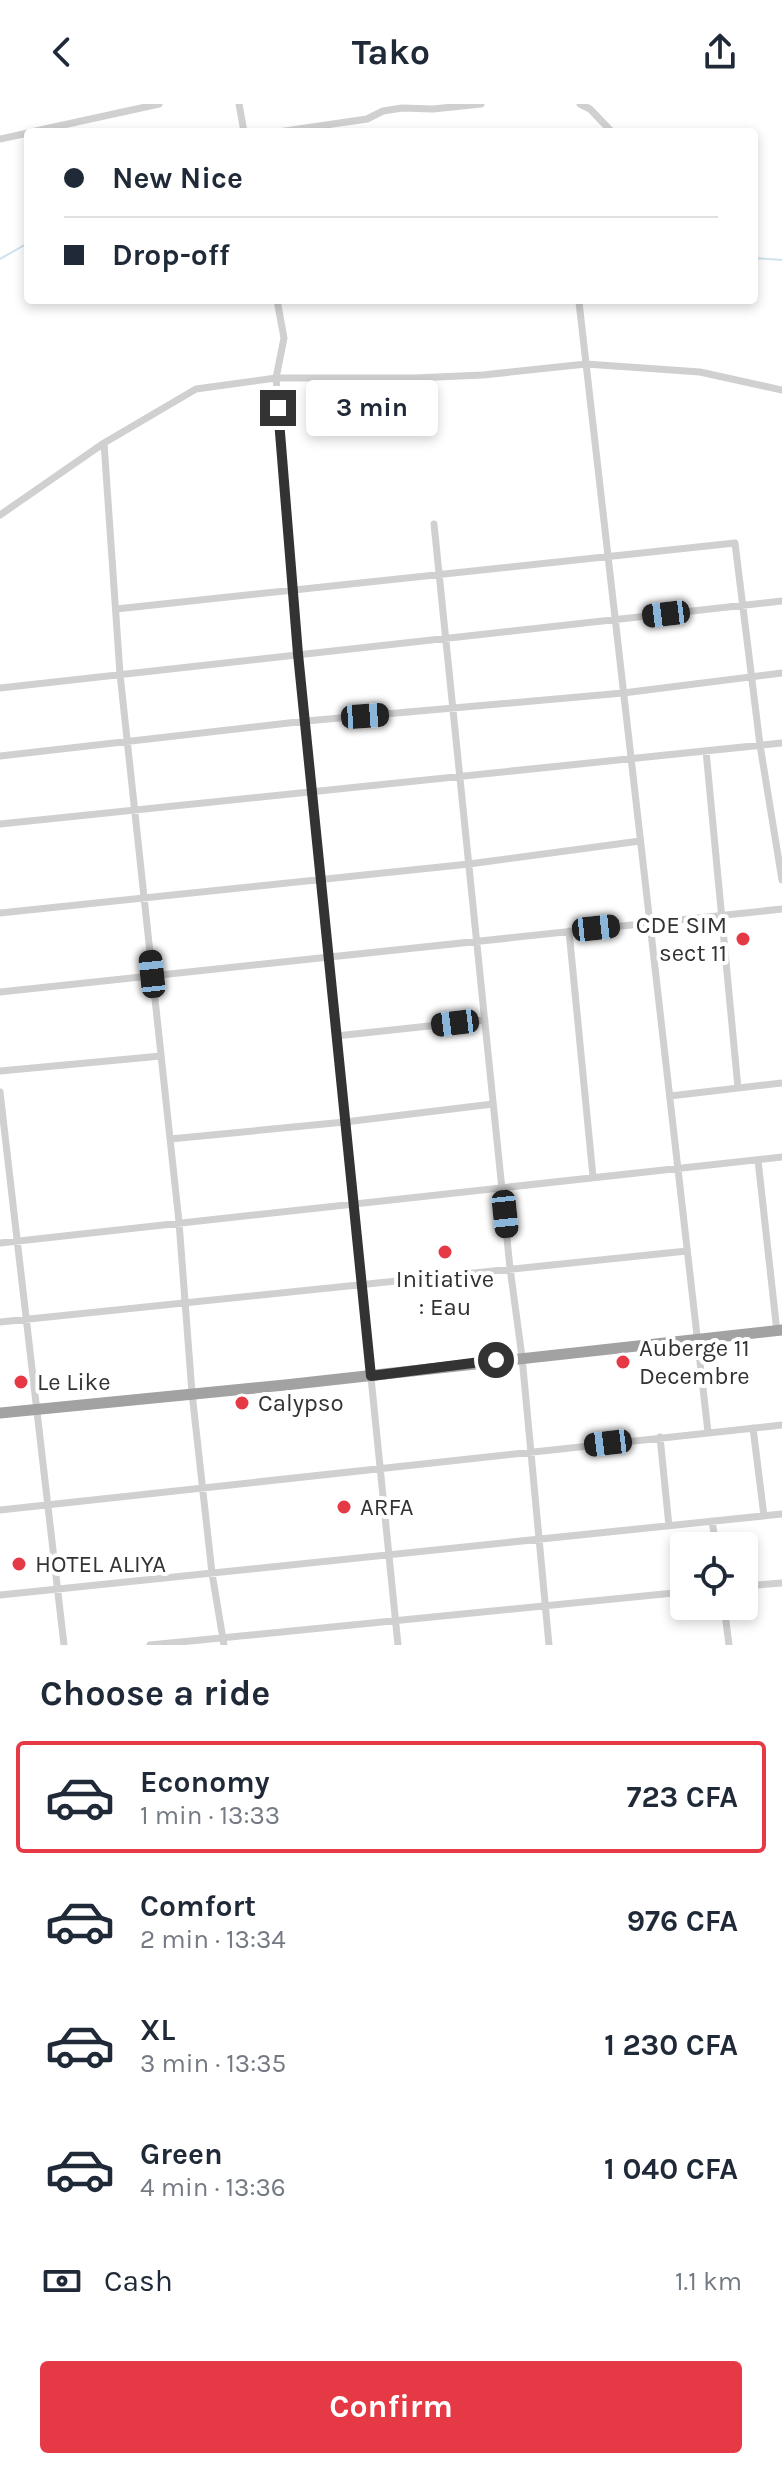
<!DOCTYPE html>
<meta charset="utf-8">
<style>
:root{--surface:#fff;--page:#f2f2f3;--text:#1f2937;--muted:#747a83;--line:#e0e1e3;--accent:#e63946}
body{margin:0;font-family:Karla,sans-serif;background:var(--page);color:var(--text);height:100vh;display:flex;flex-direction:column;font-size:30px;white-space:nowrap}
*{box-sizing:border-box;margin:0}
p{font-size:26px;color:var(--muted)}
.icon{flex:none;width:44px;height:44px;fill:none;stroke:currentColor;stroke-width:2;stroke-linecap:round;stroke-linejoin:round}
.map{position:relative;height:1541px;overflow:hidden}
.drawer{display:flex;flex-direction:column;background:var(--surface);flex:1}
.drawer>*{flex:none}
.banner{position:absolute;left:24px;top:24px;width:734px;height:176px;border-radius:8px;box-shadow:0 4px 12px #0003;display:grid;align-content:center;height:176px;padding:0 40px;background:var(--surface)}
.buttons{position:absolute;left:670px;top:1428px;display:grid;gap:16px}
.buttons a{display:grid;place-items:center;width:88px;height:88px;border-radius:8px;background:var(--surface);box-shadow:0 4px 12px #0003;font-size:40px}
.end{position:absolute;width:36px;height:36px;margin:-18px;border:10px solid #333;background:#fff;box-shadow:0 0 0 4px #fff}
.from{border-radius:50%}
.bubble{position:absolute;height:56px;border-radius:8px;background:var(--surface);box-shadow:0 4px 12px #0003;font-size:26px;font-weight:700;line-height:56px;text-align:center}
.car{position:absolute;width:24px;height:48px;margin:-24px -12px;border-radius:10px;box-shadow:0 0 6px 2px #0007;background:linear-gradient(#222 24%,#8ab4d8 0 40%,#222 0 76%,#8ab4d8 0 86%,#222 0)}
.banner b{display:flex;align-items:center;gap:28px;height:76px;font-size:30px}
.banner b+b{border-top:2px solid var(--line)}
.banner i{width:20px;height:20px;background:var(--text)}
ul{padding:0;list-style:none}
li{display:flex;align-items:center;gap:24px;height:112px;margin:0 16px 12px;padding:0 24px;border:4px solid transparent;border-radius:8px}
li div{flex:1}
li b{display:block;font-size:30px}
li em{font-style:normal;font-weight:700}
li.current{border-color:var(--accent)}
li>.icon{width:72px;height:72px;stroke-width:1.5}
h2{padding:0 40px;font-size:36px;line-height:96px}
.pay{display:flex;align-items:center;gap:20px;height:88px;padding:0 40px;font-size:30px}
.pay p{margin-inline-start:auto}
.button{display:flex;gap:16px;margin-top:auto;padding:16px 40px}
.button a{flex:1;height:92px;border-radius:8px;background:var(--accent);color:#fff;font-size:32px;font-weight:700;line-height:92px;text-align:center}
header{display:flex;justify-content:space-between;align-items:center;height:104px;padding:0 40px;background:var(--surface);font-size:36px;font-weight:700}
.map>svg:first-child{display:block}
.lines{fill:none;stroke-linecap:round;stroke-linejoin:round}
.stream{stroke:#cfe2ee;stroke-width:2}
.minor{stroke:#d0d0d0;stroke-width:7}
.trunk{stroke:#a2a2a2;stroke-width:11}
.route{stroke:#333;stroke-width:10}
.poi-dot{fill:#e63946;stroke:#fff;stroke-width:3}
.labels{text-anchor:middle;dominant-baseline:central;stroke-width:8;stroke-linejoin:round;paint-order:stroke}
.poi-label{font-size:24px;fill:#333;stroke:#fff;text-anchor:start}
</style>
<header><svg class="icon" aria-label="back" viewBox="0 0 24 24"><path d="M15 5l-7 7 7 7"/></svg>Tako<svg class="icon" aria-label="share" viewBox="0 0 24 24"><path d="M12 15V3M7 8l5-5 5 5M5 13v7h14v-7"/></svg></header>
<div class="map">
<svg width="782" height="1541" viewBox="0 0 782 1541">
<rect width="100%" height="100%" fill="#fff"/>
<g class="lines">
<path class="stream" d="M754 154 782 156
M0 155 28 139"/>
<path class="minor" d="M239 0 244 28
M580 0 590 5 612 28
M31 28 159 0
M278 28 367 15 383 7 402 4 433 5 481 0
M0 35 28 29
M277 196 284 234 276 274 298 550 398 1541
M579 198 708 1328
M104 339 120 570 179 1118 192 1289 212 1469 224 1541
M0 411 104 339 196 285 276 274H414L483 271 586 260 700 268 782 286
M434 420 510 1164 522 1253 549 1541
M116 505 735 439 760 641 782 776
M0 584 782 497
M706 647 738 984
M0 652 306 617 623 589 782 569
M0 720 782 639
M0 809 469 760 640 737
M569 827 593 1073
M0 888 782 805
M336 932 485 916
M0 967 161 952
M0 988 64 1541
M670 992 782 979
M170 1035 345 1018 493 1000
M758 1056 777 1228
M0 1139 782 1053
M0 1218 687 1147
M753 1324 764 1412
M660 1333 669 1422
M0 1406 782 1321
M712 1417 716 1442
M744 1482 782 1479
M0 1491 782 1410
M724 1502 729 1541
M150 1541 684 1488"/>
<path class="trunk" d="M0 1309 285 1281 782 1226"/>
</g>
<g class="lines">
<path class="route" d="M278 304 298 550 371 1272 496 1256"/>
</g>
<g class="poi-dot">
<circle cx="743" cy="835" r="8"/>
<circle cx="445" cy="1148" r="8"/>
<circle cx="623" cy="1258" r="8"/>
<circle cx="21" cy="1278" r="8"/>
<circle cx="242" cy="1299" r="8"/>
<circle cx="344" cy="1403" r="8"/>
<circle cx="19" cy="1460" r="8"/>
</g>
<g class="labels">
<g class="poi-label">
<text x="727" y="821" text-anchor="end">CDE SIM<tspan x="727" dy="28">sect 11</tspan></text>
<text x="445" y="1175" text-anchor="middle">Initiative<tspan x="445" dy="28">: Eau</tspan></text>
<text x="639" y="1244">Auberge 11<tspan x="639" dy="28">Decembre</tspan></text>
<text x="37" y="1278">Le Like</text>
<text x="258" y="1299">Calypso</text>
<text x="360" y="1403">ARFA</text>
<text x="35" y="1460">HOTEL ALIYA</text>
</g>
</g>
</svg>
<div class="buttons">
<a><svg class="icon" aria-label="locate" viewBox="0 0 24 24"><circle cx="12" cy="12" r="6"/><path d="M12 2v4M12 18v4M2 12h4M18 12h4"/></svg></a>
</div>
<i class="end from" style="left:496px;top:1256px"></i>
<i class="end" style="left:278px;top:304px"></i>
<div class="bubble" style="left:306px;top:276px;width:132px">3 min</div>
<i class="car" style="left:666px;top:510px;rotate:263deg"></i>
<i class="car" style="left:365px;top:612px;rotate:86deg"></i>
<i class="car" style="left:596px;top:824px;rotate:84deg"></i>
<i class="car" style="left:152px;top:870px;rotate:354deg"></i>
<i class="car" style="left:455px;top:919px;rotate:263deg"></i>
<i class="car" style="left:505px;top:1110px;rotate:174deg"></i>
<i class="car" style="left:608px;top:1339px;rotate:263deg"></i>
<div class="banner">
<b><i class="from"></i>New Nice</b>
<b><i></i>Drop-off</b>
</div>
</div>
<section class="drawer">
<h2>Choose a ride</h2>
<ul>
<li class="current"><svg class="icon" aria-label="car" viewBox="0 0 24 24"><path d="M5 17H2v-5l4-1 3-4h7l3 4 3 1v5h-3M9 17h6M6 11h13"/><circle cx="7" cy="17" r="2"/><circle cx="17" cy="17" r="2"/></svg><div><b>Economy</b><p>1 min · 13:33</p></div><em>723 CFA</em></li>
<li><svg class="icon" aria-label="car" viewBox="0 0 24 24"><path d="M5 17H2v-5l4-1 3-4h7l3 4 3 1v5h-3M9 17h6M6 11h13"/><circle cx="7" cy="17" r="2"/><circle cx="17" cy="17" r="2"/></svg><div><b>Comfort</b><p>2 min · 13:34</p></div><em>976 CFA</em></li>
<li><svg class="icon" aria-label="car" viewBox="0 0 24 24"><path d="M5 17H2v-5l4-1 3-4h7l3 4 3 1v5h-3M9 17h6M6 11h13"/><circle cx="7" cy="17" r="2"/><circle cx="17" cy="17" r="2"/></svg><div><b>XL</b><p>3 min · 13:35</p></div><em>1 230 CFA</em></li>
<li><svg class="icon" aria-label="car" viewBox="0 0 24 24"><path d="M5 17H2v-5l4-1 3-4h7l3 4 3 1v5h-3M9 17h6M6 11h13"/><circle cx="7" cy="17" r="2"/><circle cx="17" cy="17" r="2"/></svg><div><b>Green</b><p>4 min · 13:36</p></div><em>1 040 CFA</em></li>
</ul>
<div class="pay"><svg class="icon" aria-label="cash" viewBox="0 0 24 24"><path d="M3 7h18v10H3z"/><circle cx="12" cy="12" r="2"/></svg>Cash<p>1.1 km</p></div>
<div class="button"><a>Confirm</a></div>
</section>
